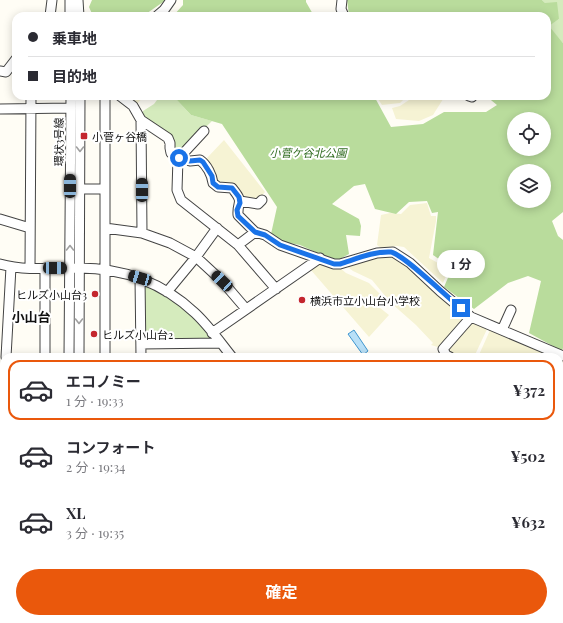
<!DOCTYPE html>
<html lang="ja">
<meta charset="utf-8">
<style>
:root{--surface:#fff;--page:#f7f7f7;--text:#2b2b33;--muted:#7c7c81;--line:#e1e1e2;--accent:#ea580c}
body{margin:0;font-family:"Playfair Display","Noto Sans JP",serif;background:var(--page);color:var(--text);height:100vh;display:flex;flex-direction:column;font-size:15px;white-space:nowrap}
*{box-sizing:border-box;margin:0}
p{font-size:13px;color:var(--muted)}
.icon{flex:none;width:22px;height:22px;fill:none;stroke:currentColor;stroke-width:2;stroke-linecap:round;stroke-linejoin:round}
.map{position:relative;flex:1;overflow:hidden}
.drawer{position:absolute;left:0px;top:353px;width:563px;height:270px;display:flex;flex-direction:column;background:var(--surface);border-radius:12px 12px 0 0;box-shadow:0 2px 10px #0003}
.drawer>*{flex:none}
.hud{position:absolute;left:12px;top:12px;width:539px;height:88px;border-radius:12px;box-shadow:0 2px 10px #0003;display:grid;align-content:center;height:88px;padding:0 16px;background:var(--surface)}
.buttons{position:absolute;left:507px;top:112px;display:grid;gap:8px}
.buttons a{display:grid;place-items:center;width:44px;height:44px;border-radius:50%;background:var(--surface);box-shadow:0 2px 10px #0003;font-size:20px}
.end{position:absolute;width:18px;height:18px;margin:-9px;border:5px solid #1a73e8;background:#fff;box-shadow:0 0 0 2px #fff}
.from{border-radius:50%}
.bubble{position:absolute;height:28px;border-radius:14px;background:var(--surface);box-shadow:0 2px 10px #0003;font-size:13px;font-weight:700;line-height:28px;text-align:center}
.car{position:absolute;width:12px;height:24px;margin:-12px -6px;border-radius:5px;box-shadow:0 0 3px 1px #0007;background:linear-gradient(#222 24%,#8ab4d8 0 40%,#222 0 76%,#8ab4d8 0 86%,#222 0)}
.hud b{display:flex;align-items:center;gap:14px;height:38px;font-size:15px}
.hud b+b{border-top:1px solid var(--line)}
.hud i{width:10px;height:10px;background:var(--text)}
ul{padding:7px 0 0;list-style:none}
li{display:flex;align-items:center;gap:12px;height:60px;margin:0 8px 6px;padding:0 8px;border:2px solid transparent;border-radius:12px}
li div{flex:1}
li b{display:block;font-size:15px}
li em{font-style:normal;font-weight:700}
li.active{border-color:var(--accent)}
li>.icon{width:36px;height:36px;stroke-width:1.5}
.button{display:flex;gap:8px;margin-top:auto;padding:8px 16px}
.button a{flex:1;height:46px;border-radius:24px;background:var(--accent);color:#fff;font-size:16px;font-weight:700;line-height:46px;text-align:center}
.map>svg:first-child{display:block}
.farmland{fill:#f6f3d4}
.green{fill:#d5ebbd}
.forest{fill:#b9dc9c;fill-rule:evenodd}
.water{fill:#b9e0f7;stroke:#3f96cf}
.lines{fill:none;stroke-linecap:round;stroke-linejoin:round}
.stream{stroke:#3f96cf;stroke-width:2}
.minor-casing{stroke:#444;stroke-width:11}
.minor{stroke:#fff;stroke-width:9}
.oneway{stroke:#a0a0a0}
.route{stroke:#1a73e8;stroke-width:5}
.poi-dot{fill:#c4262e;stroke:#fff;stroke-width:1.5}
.labels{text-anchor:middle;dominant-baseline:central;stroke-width:4;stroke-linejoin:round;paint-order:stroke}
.poi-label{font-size:11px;fill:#111;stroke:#fff;text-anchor:start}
.street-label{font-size:11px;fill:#111;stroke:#fff}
.park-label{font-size:11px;font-style:italic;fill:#2f6b1f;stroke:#fff}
.quarter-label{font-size:13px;font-weight:bold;fill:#111;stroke:#fff}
</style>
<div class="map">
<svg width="563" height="623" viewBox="0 0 563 623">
<rect width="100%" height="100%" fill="#fffdf5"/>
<path class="farmland" d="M126 96H144L137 104Z
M376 96H407L400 103 382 105Z
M415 96H445L433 115 419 121 396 119 392 108 400 106Z
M224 140 265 192 260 198 252 201 244 200 231 183 218 182 206 159Z
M427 203 431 216H436V221L429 258 447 268V274L443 283 404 247 397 246 381 248 377 245 381 215 390 213 401 214 410 205Z
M379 257H389L397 259 465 315 441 348 431 345 433 343 416 325 391 303 372 280 353 271 345 265Z
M318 262 339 267 346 273 369 283 381 295 375 304 389 315 369 337 310 269Z
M476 321 488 327 474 357H454L448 354 447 348 470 322Z
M491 328 555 357H478Z
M559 359 563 361V418L559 414Z
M559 501 563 502V543L559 539Z"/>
<path class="green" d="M542 0H563V43L548 26 559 19Z
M160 96H176V99L191 115 212 121 179 153 142 117 143 111 154 104Z
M147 284 183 306 211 336 209 341H145V285Z"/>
<path class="forest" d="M92 0H166L143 16H93L89 7Z
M183 0H306V2L314 16H173L183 5Z
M347 0H542L545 3 557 2 559 19 549 26 563 43V212L552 221 558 236 563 240V348L562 351 529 333 541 281 528 276 508 283 474 309 444 287 450 273 449 266 433 255 438 212 432 213 427 201 409 202 396 214 375 209 365 184 354 186 332 204 359 219 361 226 360 236 346 235 349 254 338 260 320 254 300 245 284 242 271 234 277 207 222 124 191 115 175 98 176 96H374L391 127 423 124 444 112H486L497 105 486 96H547V16H351L349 15ZM514 119H544V149H514ZM514 171H544V201H514Z
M348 619H365L363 623H344Z
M376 619H391L404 623H388Z
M414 619H482L487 623H412Z"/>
<path class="water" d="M354 330 368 351 363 355 348 334Z"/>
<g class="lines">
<path class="stream" d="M373 620 384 623"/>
<g class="minor-casing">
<path id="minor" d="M70 0V16
M78 0 79 16
M342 0 341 9 344 16
M50 16 52 0
M157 16 164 10 171 0
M0 71 6 72 16 59
M120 96 133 106 141 120 168 138 170 143V148L171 153 178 158 190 161 200 160C207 165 212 175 213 183L218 187 232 188C245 204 237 200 238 215L255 232 265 235 280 245 334 264H340L377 253 393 252 410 263 440 291 471 317 563 356
M469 96 472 97
M0 109 71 108
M141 120 142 233
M178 158 177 190 181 200 238 245 276 289
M179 158 204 131
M80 189H105
M240 201 258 204 262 200
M0 219 30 228
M105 228 142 233 170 243 196 257 222 281 246 309
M238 245 255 232
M0 264C25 271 53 268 79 268 123 268 162 282 195 313 209 326 220 342 232 357
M30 268 31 96
M140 278 141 357
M167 292 196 257 217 228
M502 330 511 310
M212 333 320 258
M141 344 221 343
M6 357 11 267
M45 357V268
M69 357 71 96
M79 357 80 96
M105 357V96
M450 357 446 355 443 349 471 317
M0 383H4
M559 416 563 421
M0 423H4
M559 442 563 439
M0 463H4
M0 499H4
M559 545 563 549
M0 603 4 604
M68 619V623
M78 619V623
M174 619H329
M404 619 415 623
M9 623V619
M44 623V619
M104 623V619
M139 623V619"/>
</g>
<use href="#minor" class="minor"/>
</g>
<defs><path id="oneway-chevron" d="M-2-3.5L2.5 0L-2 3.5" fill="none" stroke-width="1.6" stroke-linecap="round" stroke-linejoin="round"/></defs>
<g class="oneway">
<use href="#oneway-chevron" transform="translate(80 149) rotate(90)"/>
<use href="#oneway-chevron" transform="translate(70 248) rotate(-90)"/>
<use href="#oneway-chevron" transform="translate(79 321) rotate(90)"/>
</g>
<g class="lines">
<path class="route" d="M179 158 190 161 200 160 203 162 212 176 213 183 218 187 232 188 239 197 240 203 237 210 238 216 255 232 265 235 280 245 334 264H340C356 259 374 251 391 252 403 254 448 298 461 308"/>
</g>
<g class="poi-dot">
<rect x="80" y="132" width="8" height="8" rx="2"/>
<circle cx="95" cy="294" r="4"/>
<circle cx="302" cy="300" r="4"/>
<circle cx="94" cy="334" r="4"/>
</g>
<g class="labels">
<g class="poi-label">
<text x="92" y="136">小菅ヶ谷橋</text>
<text x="87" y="294" text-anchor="end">ヒルズ小山台3</text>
<text x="310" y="300">横浜市立小山台小学校</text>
<text x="102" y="334">ヒルズ小山台2</text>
</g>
<g class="street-label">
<text transform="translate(58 142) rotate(-90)">環状3号線</text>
</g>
<g class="park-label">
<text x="308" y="152">小菅ケ谷北公園</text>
</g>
<g class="quarter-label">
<text x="31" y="316">小山台</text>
</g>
</g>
</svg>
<div class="buttons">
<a><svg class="icon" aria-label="locate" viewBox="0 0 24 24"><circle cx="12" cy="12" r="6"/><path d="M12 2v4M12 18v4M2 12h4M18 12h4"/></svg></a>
<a><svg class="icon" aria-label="layers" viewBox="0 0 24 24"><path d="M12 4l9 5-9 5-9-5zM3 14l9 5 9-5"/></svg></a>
</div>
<i class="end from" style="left:179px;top:158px"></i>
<i class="end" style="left:461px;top:308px"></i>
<div class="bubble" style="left:437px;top:250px;width:48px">1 分</div>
<i class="car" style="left:70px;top:186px;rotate:0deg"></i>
<i class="car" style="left:142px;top:190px;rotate:0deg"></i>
<i class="car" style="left:55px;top:268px;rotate:91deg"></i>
<i class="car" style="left:140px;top:278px;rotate:286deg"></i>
<i class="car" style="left:222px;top:281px;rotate:313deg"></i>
<div class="hud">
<b><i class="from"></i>乗車地</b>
<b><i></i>目的地</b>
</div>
<section class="drawer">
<ul>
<li class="active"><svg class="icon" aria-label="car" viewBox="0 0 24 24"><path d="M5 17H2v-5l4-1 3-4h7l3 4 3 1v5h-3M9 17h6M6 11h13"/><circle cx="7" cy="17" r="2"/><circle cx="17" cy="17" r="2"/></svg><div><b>エコノミー</b><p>1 分 · 19:33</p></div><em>¥372</em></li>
<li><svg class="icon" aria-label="car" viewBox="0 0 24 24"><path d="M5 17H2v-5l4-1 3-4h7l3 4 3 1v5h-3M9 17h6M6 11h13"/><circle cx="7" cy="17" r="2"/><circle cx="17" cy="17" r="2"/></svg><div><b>コンフォート</b><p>2 分 · 19:34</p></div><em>¥502</em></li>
<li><svg class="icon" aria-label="car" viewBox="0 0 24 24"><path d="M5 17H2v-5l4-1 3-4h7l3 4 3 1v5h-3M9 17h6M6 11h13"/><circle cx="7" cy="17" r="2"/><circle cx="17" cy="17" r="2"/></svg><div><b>XL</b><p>3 分 · 19:35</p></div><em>¥632</em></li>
</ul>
<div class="button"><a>確定</a></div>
</section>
</div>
